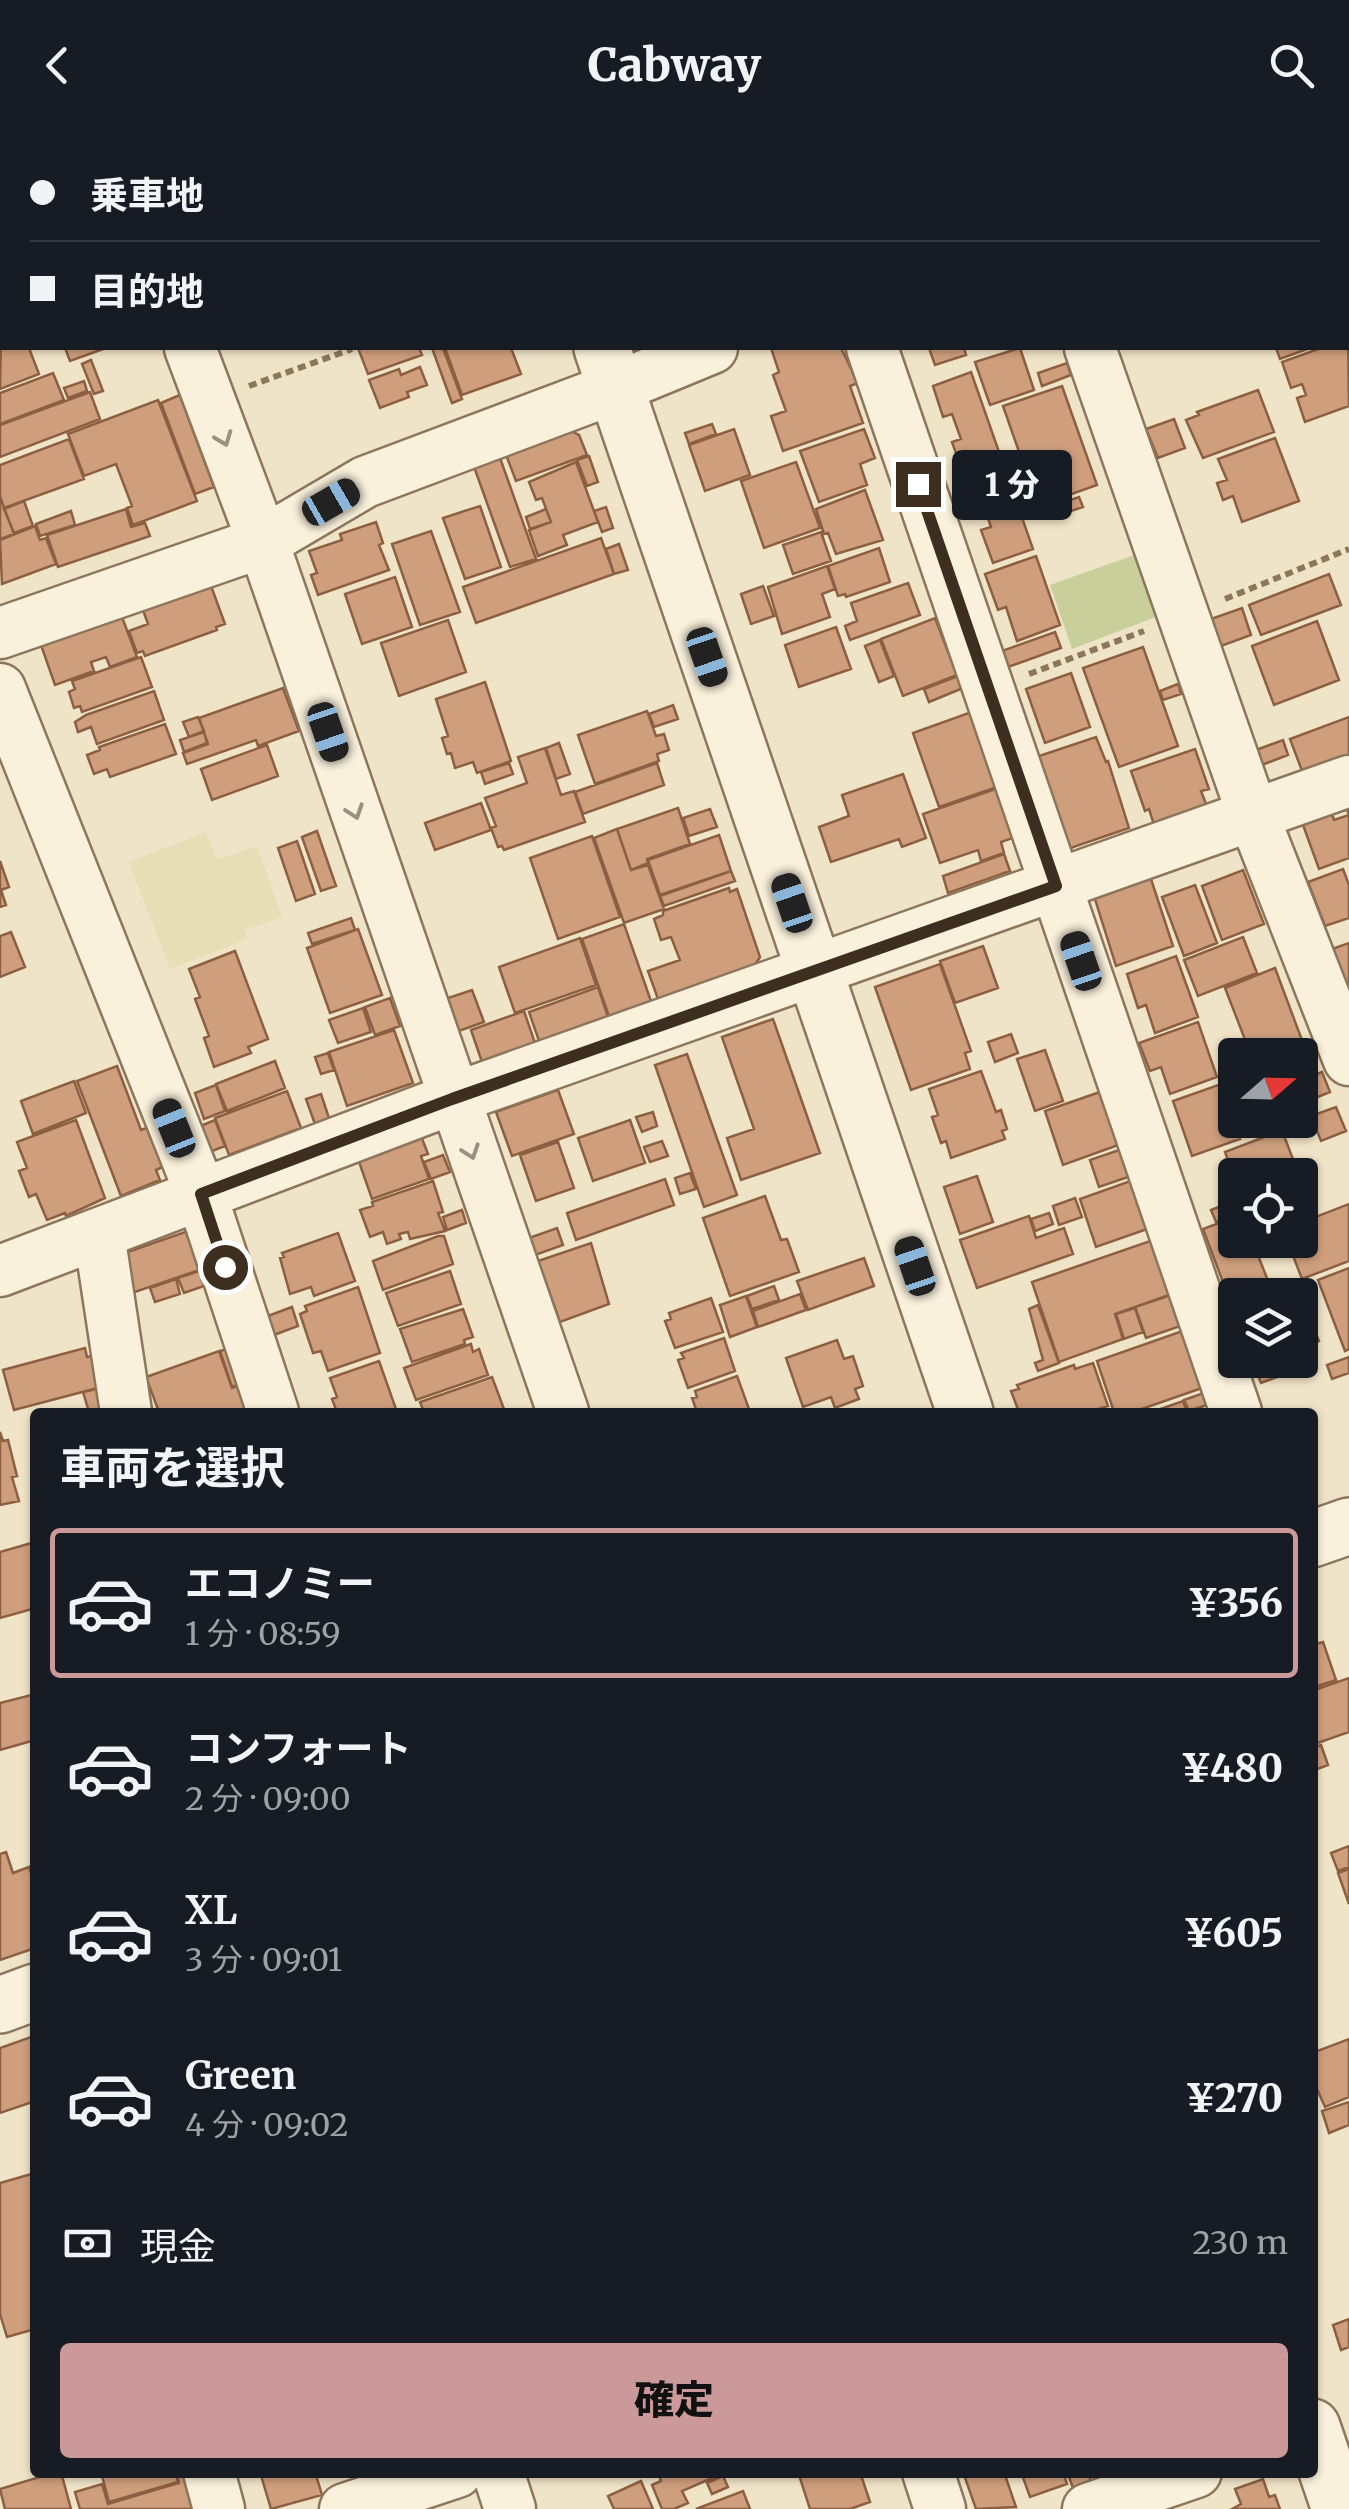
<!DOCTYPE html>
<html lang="ja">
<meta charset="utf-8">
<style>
:root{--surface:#171b24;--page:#20242c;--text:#f1f3f6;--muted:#9ea1a6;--line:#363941;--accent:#cc999b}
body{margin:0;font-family:Merriweather,"Noto Sans JP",serif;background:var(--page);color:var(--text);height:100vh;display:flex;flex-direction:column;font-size:38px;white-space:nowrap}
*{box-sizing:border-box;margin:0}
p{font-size:32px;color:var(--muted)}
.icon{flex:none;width:55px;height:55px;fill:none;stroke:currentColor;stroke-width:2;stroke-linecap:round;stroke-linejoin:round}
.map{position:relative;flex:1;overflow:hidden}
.details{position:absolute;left:30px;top:1278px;width:1288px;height:1070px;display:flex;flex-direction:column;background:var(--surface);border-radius:10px;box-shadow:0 2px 8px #0004}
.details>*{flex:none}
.top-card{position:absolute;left:0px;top:0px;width:1350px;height:220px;box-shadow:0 2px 8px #0004;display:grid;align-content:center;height:220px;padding:0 30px;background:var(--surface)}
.needle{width:65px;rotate:70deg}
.controls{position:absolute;left:1218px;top:908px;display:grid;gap:20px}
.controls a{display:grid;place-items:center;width:100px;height:100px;border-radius:10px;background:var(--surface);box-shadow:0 2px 8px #0004;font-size:50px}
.end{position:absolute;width:45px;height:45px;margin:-22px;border:12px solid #3d2e20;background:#fff;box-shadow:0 0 0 5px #fff}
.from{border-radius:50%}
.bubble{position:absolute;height:70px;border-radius:10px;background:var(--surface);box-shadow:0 2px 8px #0004;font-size:32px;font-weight:800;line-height:70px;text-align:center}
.car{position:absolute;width:30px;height:60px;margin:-30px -15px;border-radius:12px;box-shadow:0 0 8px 2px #0007;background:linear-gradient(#222 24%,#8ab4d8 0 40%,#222 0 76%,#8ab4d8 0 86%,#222 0)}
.top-card b{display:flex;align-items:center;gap:35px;height:95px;font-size:38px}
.top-card b+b{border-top:2px solid var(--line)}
.top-card i{width:25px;height:25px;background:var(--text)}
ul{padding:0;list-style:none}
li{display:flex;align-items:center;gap:30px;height:150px;margin:0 20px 15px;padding:0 10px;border:5px solid transparent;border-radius:10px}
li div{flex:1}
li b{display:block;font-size:38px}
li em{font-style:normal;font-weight:800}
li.selected{border-color:var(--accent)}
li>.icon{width:90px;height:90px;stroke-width:1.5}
h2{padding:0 30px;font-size:45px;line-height:120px}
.pay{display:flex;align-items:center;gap:25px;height:110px;padding:0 30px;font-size:38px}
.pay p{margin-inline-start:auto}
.cta{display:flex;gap:20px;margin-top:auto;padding:20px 30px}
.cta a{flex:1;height:115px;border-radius:10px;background:var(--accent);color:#111;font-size:40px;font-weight:800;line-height:115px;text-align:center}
header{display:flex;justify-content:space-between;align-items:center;height:130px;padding:0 30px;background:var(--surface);font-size:45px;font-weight:800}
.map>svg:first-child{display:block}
.farmland{fill:#e6deb5}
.green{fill:#c9cf9b}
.building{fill:#cf9f7d;stroke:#8d5f41;stroke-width:2.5}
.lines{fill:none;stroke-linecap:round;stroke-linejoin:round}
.minor-casing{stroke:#8d765c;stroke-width:55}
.tertiary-casing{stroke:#8d765c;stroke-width:60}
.path{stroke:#8d765c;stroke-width:6;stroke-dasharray:8 5;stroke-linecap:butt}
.minor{stroke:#faf1dc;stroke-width:50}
.tertiary{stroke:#faf1dc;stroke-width:55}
.oneway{stroke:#9c907e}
.route{stroke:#3d2e20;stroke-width:12}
</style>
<header><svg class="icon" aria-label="back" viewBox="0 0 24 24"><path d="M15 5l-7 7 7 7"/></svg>Cabway<svg class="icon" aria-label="search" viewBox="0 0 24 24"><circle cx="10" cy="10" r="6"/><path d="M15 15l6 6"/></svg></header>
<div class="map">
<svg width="1349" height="2379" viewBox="0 0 1349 2379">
<rect width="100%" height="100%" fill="#f0e4c8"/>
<path class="farmland" d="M206 702 217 730 257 716 282 787 244 800 247 809 170 839 129 732Z"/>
<path class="green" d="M1134 425 1156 487 1072 519 1050 455Z"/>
<path class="building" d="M260 0H344L338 2Z
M411 0H477L478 2H406Z
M615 0H683L684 2H616Z
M2 34V110L0 109Z
M2 159V218H29L39 244 0 259Z
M1348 207 1349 276 1305 292 1297 268 1306 265 1302 254 1291 258 1282 232 1321 218H1348Z
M65 218H106L70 231Z
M358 218H419L422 225 368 244Z
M432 218H443L462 269 452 273Z
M445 218H511L521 244 462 265Z
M771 218H841L858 253 850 256 863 293 783 321 771 286 786 281 773 245 779 242Z
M929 218H964L966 225 935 235Z
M1020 218 1034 260 990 275 975 232Z
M1276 218H1310L1280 229Z
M91 230 103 261 94 264 82 234Z
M1067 233 1071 245 1042 256 1038 243Z
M420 237 427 255 407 262 409 267 380 278 369 250 399 239 401 245Z
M971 242 1033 419 993 433 981 400 991 397 983 374 975 377 952 312 961 309 952 284 943 287 933 256Z
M53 243 64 270 0 294V263Z
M84 251 87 261 68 268 64 258Z
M1062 256 1097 355 1038 376 1003 276Z
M1258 260 1274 302 1203 328 1186 290 1199 285 1197 282Z
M90 262 100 289 0 327V295Z
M180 265 214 357 195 364 161 273Z
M158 270 197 371 133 395 127 378 132 376 116 334 84 346 68 304Z
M1174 289 1185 318 1158 328 1146 299Z
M712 294 716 304 689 314 685 303Z
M567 299 579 305 587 325 516 351 505 322Z
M734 299 750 345 705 361 689 315Z
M864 299 875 328 860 334 867 355 819 372 800 321Z
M1275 308 1299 371 1242 392 1233 366 1223 370 1217 353 1227 350 1218 329Z
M69 309 84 349 4 378 0 366V335Z
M499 325 536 429 510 437 473 334Z
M589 326 598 352 587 356 577 330Z
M576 332 598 392 563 405 567 415 538 426 529 400 551 392 542 368 536 370 529 352Z
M796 332 820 398 764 418 741 351Z
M865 360 883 410 836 424 828 403 824 404 816 379Z
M0 367 14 404 0 409Z
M1079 367 1083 377 1065 383 1062 373Z
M24 371 33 396 14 403 4 379Z
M480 376 501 437 465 449 443 388Z
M606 377 613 398 602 402 594 381Z
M126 379 131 397 145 393 150 406 58 437 47 405Z
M546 379 551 392 530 399 526 387Z
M71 381 75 395 40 406 36 394Z
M376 392 383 413 379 415 389 440 318 465 311 445 317 443 309 421 342 410 340 404Z
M35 396 40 410 46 408 56 434 2 454 0 410Z
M431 401 460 482 420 495 392 414Z
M821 402 831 431 793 444 783 415Z
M601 408 614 444 476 493 463 457Z
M619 414 628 440 614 444 606 419Z
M879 418 890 452 846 467 845 464 838 466 828 436Z
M1036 426 1060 495 1017 511 1006 477 998 480 985 444Z
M827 436 835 459 822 464 830 487 782 504 768 457Z
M1329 444 1341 475 1261 505 1249 475Z
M395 447 412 497 362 514 345 464Z
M908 453 920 485 850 510 845 496 857 491 851 473Z
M211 456 225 494 216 497 217 500 145 526 143 521 137 523 129 501 148 494 143 480Z
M763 456 774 486 751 494 741 464Z
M1242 478 1251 505 1221 516 1211 489Z
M122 487 137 527 110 537 106 527 91 532 94 541 55 555 41 515Z
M935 488 957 545 903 566 881 509Z
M448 490 466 542 399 566 381 513Z
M1317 491 1339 550 1274 575 1252 516Z
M836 497 851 539 799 557 785 515Z
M1055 502 1061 518 994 542 988 526Z
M880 510 894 546 879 552 865 516Z
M1143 517 1178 616 1119 637 1083 538Z
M141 527 152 557 82 582 80 576 74 578 69 562 75 559 72 551Z
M1071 543 1090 597 1045 613 1026 559Z
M958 546 963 558 929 572 924 559Z
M485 552 511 631 477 643 473 632 455 638 451 623 447 624 442 608 448 606 436 569Z
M1178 554 1181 564 1163 570 1160 561Z
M283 558 299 601 258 616 256 610 187 634 183 623 208 614 199 588Z
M154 561 164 590 97 614 91 597 78 602 75 592 86 585Z
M673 575 678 589 654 597 649 584Z
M977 580 1003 655 939 677 913 603Z
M647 581 656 606 664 604 669 620 657 624 659 631 595 654 578 605Z
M198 587 204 601 189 607 183 592Z
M1349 587V629L1304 646 1290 609Z
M165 594 176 624 110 647 107 639 94 644 87 625 100 620 99 617Z
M204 602 207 613 184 622 180 610Z
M1096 607 1106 632 1108 631 1129 698 1062 721 1030 629Z
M1283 610 1288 625 1262 635 1256 620Z
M559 613 570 644 556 649 546 618Z
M267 615 278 646 212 670 201 639Z
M545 618 561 665 574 661 585 692 504 720 502 716 498 717 491 698 496 696 485 668 527 653 518 627Z
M1195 619 1209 659 1201 661 1208 679 1155 698 1149 679 1145 681 1131 641Z
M509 633 513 644 485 654 481 642Z
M657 633 664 655 583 684 575 662Z
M903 644 926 708 902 717 899 709 831 732 819 697 849 686 842 665Z
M1004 656 1021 705 1001 712 1004 723 981 731 978 720 940 733 923 684Z
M481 673 491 700 435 720 425 693Z
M1349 676V728L1319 739 1303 695 1332 684 1334 690 1349 685 1346 677Z
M678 678 690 714 647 729 648 733 631 740 617 699Z
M710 679 717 697 689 706 683 688Z
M617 699 631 740 648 735 664 779 624 793 594 708Z
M317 701 336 756 321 761 302 707Z
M719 705 731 741 660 765 648 730Z
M592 706 620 787 558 809 530 728Z
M297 711 315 764 296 771 278 718Z
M1004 724 1010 741 948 763 943 746Z
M0 731 9 757 1 760 6 775 0 777Z
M1343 739 1349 755V788L1325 796 1308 752Z
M1243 740 1264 794 1222 810 1202 756Z
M731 741 735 751 664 776 660 766Z
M1150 746 1173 816 1116 836 1094 766Z
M1195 755 1217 813 1184 826 1162 767Z
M729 758 730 762 737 759 760 827 752 840 659 872 648 841 680 830 671 807 661 810 654 789 663 785V781Z
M351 788 355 800 312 814 308 803Z
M624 794 653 877 611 892 582 809Z
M358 799 382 865 330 883 307 818Z
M11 802 25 837 0 847V806Z
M1243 807 1257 843 1198 866 1184 830Z
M580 808 596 855 515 883 499 837Z
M1349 813V852L1345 854 1332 819Z
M983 816 998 858 955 873 940 831Z
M235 821 268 909 248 917 251 923 214 937 204 908 209 906 195 869 200 867 189 839Z
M1176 826 1198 887 1155 903 1146 875 1138 878 1127 844Z
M940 834 971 921 965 923 970 939 911 960 875 857Z
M1275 838 1312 937 1300 941V925H1251L1225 858Z
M598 857 610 893 557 911 555 905 539 911 529 882Z
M472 860 484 892 459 901 448 868Z
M390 868 400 896 375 905 365 877Z
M363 878 371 902 338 913 329 890Z
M524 881 536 916 483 935 471 900Z
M773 889 820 1023 741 1050 727 1008 754 999 722 907Z
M1198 892 1217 947 1170 964 1161 937 1150 941 1139 913Z
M394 900 413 953 347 976 329 922Z
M1011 904 1018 923 995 932 988 912Z
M1045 920 1063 971 1035 981 1017 929Z
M328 923 334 940 321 944 315 927Z
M687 924 737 1065 704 1077 655 935Z
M275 931 285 958 227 981 216 954Z
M117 936 141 1000 152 996 167 1035 156 1040 160 1050 121 1066 77 951Z
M981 941 996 982 1001 980 1007 999 1002 1001 1005 1009 951 1028 946 1011 941 1013 932 987 938 985 929 959Z
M1322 942 1330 962 1310 970 1315 982 1300 988V951Z
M74 951 86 983 33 1004 21 971Z
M1221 954 1240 1009 1192 1026 1173 971Z
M216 955 225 981 204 989 195 963Z
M558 960 574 1004 512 1026 496 982Z
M287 961 301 998 229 1025 215 988Z
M1100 962 1103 964 1121 1014 1063 1035 1045 981Z
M321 964 330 991 316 997 306 969Z
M1336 977 1346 1001 1321 1011 1311 986Z
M653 982 657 996 642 1002 636 987Z
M76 990 105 1068 66 1086 65 1083 47 1090 36 1064 29 1067 19 1041 27 1038 17 1012Z
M215 990 225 1016 207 1023 198 997Z
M630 990 645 1033 593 1051 578 1008Z
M1256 990H1295L1261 1003Z
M1275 1003H1283L1299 1045H1235V1049L1225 1022Z
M421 1006 428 1024 421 1026 429 1049 372 1069 358 1029Z
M662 1011 668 1026 650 1032 644 1017Z
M558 1012 574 1058 536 1071 520 1025Z
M1122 1019 1131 1046 1099 1057 1090 1030Z
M443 1025 450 1042 431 1049 424 1032Z
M690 1043 696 1059 680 1064 675 1048Z
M977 1046 993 1092 960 1104 944 1057Z
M1300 1048 1313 1082 1307 1084 1309 1088 1300 1092Z
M665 1049 674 1075 576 1110 567 1083Z
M1136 1049 1153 1097 1096 1117 1080 1069Z
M433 1051 443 1082 438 1083 445 1101 410 1109 408 1102 399 1104 401 1109 387 1114 383 1102 370 1107 360 1080 373 1076 372 1072Z
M765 1066 781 1110 787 1109 799 1142 730 1166 703 1088Z
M1075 1068 1082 1087 1059 1095 1053 1076Z
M1227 1074 1231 1086 1216 1092 1211 1080Z
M1349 1074V1131L1302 1149 1287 1110H1300V1093Z
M462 1080 466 1093 447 1100 443 1087Z
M1049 1083 1053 1094 1035 1101 1031 1089Z
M1029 1086 1036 1108 1064 1098 1073 1124 977 1158 960 1110Z
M1235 1087V1110H1252L1272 1161 1261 1165H1235L1232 1176 1203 1099Z
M557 1098 563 1115 535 1125 529 1108Z
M188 1101 202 1139 129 1164 116 1126Z
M338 1103 355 1151 314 1166 311 1157 290 1164 280 1128 284 1127 282 1123Z
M438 1106H444L453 1134 383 1160 373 1131Z
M1153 1110 1172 1164 1115 1184 1123 1209 1059 1232 1032 1152Z
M591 1113 609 1174 560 1192 538 1131Z
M864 1128 874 1156 808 1180 797 1151Z
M1349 1138V1219L1345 1221 1318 1150Z
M202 1140 207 1155 184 1163 178 1148Z
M450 1141 461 1174 398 1196 386 1163Z
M176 1149 180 1164 155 1172 150 1158Z
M774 1156 779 1170 752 1179 747 1166Z
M358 1157 380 1223 328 1241 321 1221 313 1223 300 1184 307 1181 305 1176Z
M800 1164 806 1180 758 1197 753 1181Z
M1174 1164 1186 1194 1146 1208 1135 1177Z
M746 1166 757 1197 730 1207 720 1175Z
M711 1168 723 1202 675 1218 665 1191 671 1189 669 1183Z
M1038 1175 1059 1233 1038 1241 1035 1233 1043 1230 1029 1179Z
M292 1177 298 1196 271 1206 265 1187Z
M1135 1178 1143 1202 1124 1209 1116 1184Z
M463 1179 473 1207 464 1210 465 1214 412 1232 400 1199Z
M1308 1185 1319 1211 1309 1215 1300 1192V1188Z
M1300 1194 1315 1233 1261 1253 1252 1230H1300Z
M1188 1199 1208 1256 1133 1282H1114L1097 1231Z
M724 1208 735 1241 688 1258 678 1230 684 1228 681 1223Z
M837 1210 844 1229 853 1226 863 1256 855 1259 859 1269 835 1278 831 1267 803 1277 786 1228Z
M471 1214 473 1222 479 1219 488 1245 416 1270 404 1238Z
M85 1218 87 1227 97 1225 105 1256 14 1280 3 1240Z
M228 1219 240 1254 232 1257 220 1221Z
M219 1221 232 1258 240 1255 248 1280 241 1282H159L146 1247Z
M1349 1227V1243L1332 1249 1327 1235Z
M379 1231 397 1282H337L332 1269 337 1267 330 1248Z
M1093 1233 1108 1276 1090 1282H1019L1011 1261 1019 1259 1017 1255 1074 1235 1075 1239Z
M737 1246 749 1279 739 1282H697L692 1268 697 1267 695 1261Z
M492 1247 504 1279 495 1282H424L420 1272Z
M101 1258 107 1282H89L83 1262Z
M1212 1260 1216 1272 1189 1281 1184 1270Z
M1183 1271 1187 1282H1152Z
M0 1302 3 1311 8 1310 17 1346 12 1347 19 1371 0 1375Z
M35 1412 32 1479 0 1488V1422Z
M1323 1512 1336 1550 1312 1558V1515Z
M1349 1548V1602L1312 1615V1561Z
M35 1564V1610L0 1620V1573Z
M1321 1615 1328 1635 1312 1641V1618Z
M1349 1716V1737L1338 1741 1331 1723Z
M6 1722 13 1743 29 1737 35 1756V1818L0 1830V1724Z
M1349 1739V1774L1338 1743Z
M31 1907 35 1919V1971L0 1983V1918Z
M1349 1909V1967L1325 1977 1312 1948V1923Z
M1349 1972V1995L1329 2003 1322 1981Z
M35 2043V2199L7 2207 0 2184V2053Z
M1349 2189V2217L1341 2220 1333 2195Z
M56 2342H61L71 2379H5L0 2359Z
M101 2342H175L178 2352 109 2372Z
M176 2342H185L196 2379H80L75 2362 102 2354 108 2374 179 2353Z
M260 2342H315L322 2365 271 2379Z
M658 2342H718L719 2345 682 2361 688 2373 674 2379H662L652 2355 661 2351Z
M798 2342H860L870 2372 850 2379H810Z
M963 2342H1004L1016 2377 976 2379Z
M1021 2342H1063L1067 2354 1030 2367Z
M1067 2342H1088L1091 2352 1073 2358Z
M723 2346 728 2357 712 2364 707 2353Z
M1263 2349 1269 2367 1275 2365 1280 2379H1232L1241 2374 1235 2359Z
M641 2351 653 2379H614L608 2366Z
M743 2361 750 2379H696Z"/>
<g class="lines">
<g class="minor-casing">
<path id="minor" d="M112 0 113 2
M797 0 798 2
M1015 0 1016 2
M1321 0 1322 2
M1242 2 1249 0
M1348 67 1349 71
M0 128 2 127
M190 218 263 412 563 1282
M872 218 1236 1282
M1090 218 1253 685 1349 930
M0 503 263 412 365 352 615 258 712 218
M0 559 201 1064 273 1282
M99 1104 126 1282
M0 1141 452 969 1349 651
M209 2342 219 2379
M498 2342 510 2379
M928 2342 940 2379
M345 2379 457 2342
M1088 2379 1196 2342"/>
</g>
<g class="tertiary-casing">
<path id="tertiary" d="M527 0 528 2
M602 218 965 1282
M1312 1409 1349 1396
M0 1875 35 1862
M1312 2297 1340 2379"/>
</g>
<path class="path" d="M249 256 352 219
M1225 469 1349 419
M1029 544 1144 501"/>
<use href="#minor" class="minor"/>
<use href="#tertiary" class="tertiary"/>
</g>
<defs><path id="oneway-chevron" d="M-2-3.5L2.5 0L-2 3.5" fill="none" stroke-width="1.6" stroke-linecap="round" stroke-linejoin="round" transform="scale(2.5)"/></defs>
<g class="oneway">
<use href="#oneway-chevron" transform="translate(224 309) rotate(69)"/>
<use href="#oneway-chevron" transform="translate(355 682) rotate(71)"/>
<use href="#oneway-chevron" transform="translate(471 1022) rotate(71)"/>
</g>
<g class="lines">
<path class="route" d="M225 1137 201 1064 452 969 1056 756 918 354"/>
</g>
</svg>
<div class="controls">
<a><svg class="needle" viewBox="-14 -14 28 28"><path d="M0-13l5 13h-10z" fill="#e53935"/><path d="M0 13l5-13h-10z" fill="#9ea1a6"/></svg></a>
<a><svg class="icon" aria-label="locate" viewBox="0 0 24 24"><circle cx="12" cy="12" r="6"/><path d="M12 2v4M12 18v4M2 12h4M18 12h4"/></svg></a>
<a><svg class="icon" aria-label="layers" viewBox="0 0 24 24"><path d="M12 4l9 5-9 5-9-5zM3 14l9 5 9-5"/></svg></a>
</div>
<i class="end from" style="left:225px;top:1137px"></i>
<i class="end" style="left:918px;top:354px"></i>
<div class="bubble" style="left:952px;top:320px;width:120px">1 分</div>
<i class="car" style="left:331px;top:372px;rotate:60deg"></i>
<i class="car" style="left:707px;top:527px;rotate:161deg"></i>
<i class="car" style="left:328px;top:602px;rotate:161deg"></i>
<i class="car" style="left:792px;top:773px;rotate:341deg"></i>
<i class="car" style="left:1081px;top:831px;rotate:341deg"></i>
<i class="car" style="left:174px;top:998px;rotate:338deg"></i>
<i class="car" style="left:915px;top:1136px;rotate:341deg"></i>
<div class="top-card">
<b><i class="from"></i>乗車地</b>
<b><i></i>目的地</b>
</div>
<section class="details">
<h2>車両を選択</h2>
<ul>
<li class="selected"><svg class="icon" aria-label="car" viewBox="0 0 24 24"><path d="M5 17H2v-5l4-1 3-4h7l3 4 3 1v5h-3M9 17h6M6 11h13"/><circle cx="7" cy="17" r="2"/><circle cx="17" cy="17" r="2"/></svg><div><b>エコノミー</b><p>1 分 · 08:59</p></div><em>¥356</em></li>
<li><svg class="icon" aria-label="car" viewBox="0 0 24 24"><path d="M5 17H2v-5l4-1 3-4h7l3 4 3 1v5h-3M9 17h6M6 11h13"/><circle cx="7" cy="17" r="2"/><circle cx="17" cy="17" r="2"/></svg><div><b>コンフォート</b><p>2 分 · 09:00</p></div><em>¥480</em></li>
<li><svg class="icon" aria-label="car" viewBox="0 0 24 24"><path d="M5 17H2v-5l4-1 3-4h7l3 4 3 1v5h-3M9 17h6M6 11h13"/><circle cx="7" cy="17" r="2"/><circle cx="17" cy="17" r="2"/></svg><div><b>XL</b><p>3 分 · 09:01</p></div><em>¥605</em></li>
<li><svg class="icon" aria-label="car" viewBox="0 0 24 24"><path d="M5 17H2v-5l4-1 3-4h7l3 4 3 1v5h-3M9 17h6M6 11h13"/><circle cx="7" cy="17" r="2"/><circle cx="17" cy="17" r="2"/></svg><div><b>Green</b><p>4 分 · 09:02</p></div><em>¥270</em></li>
</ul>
<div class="pay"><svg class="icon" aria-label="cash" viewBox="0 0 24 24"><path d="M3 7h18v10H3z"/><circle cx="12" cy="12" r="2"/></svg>現金<p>230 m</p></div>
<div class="cta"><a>確定</a></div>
</section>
</div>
